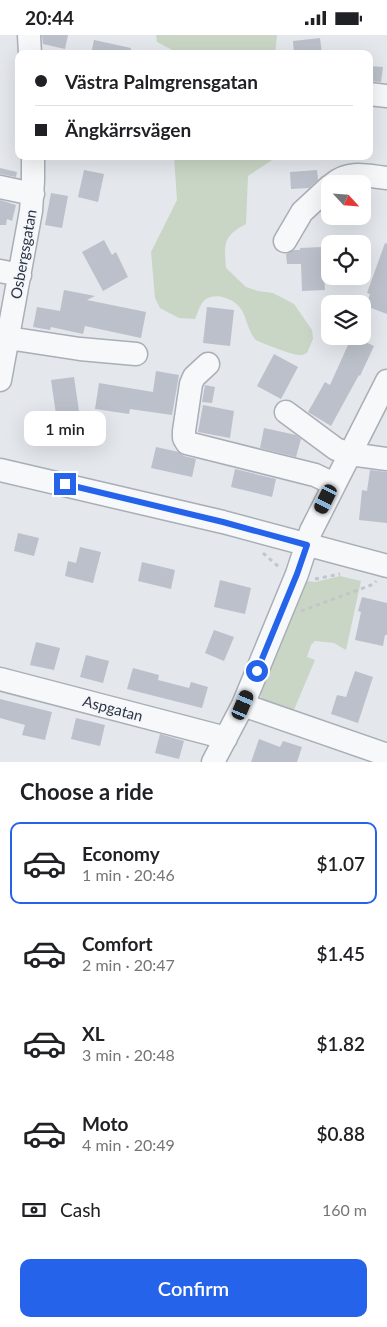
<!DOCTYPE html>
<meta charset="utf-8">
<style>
:root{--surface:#fff;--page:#f6f6f6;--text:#202124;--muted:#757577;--line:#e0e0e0;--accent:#2563eb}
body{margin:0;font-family:Lato,sans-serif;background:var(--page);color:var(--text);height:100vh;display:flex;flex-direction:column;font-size:19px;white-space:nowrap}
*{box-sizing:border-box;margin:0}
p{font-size:16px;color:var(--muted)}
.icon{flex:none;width:28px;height:28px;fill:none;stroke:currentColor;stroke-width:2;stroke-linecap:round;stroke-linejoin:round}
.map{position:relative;height:727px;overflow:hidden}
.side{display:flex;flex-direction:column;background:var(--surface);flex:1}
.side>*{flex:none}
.banner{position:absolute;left:15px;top:15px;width:358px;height:110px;border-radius:10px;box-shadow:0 5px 20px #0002;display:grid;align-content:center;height:110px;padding:0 20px;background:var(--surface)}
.needle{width:32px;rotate:116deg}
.buttons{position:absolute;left:321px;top:140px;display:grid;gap:10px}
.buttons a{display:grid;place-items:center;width:50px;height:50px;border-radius:10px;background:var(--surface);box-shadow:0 5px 20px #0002;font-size:25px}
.end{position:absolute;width:22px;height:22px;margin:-11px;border:6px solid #2563eb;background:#fff;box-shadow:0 0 0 2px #fff}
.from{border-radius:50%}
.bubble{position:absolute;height:35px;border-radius:10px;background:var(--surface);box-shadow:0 5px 20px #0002;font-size:16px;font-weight:600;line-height:35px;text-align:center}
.car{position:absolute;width:15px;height:30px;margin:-15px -8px;border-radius:6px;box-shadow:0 0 4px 1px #0007;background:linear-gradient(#222 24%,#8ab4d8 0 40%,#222 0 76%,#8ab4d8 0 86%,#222 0)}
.banner b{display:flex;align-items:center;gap:18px;height:48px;font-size:19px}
.banner b+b{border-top:1px solid var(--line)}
.banner i{width:12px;height:12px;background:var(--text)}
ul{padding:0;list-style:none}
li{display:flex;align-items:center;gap:15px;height:82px;margin:0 10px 8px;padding:0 10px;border:2px solid transparent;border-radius:10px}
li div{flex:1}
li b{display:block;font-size:19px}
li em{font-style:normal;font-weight:600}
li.selected{border-color:var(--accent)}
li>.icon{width:45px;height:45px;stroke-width:1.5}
h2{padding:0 20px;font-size:22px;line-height:60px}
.pay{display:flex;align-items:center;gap:12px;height:55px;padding:0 20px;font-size:19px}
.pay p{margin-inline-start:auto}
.action{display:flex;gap:10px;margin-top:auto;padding:10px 20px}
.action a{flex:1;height:58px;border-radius:10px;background:var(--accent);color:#fff;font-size:20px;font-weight:600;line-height:58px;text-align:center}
.status{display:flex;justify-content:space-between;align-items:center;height:35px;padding:0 25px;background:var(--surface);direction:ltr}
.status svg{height:14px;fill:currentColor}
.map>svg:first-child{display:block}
.green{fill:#c9d6c5}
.building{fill:#bbc0ca}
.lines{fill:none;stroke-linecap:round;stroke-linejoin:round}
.minor-casing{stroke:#a9aeb7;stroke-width:25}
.path{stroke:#c2c5cb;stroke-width:3;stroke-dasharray:4 4;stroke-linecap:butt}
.minor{stroke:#f7f8fa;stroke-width:22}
.route{stroke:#2563eb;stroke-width:6}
.labels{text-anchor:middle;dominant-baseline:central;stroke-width:4;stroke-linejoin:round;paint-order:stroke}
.street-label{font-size:15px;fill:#2b3445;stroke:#f4f6f9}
</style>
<div class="status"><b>20:44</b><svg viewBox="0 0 49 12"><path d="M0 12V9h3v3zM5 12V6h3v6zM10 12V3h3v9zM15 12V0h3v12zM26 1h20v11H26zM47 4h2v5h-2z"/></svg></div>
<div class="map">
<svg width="387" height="727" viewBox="0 0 387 727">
<rect width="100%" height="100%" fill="#e4e7ec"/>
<path class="green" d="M156 0H277L275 19H180L157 7Z
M174 121H278L248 141 246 189C223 201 224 209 226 233L246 252 258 256 273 258 294 269 312 295 313 304 307 318C306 319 302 320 300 320 295 321 261 308 256 305 248 297 247 283 241 274 235 264 216 257 206 264 200 268 198 278 195 284L179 283 160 273 155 263 151 217 177 165Z
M340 541 361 546 346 615 334 608 315 606 311 610 307 622 315 625 291 682 261 664 260 654 307 546 315 547Z"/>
<path class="building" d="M42 0H68L65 14 43 9Z
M320 3 322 19H294L293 6Z
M94 5 131 13 130 19H91Z
M369 31 383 32 381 47 369 46Z
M0 133 17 137 16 142 0 139Z
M84 135 104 139 98 167 78 162Z
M317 135 318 145 309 153 291 154 290 137Z
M51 158 68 161 62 193 45 190Z
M0 165 16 170 12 186 7 184 6 190H0Z
M104 205 112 220 116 217 128 242 103 256 82 217Z
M385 208 387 209V279L366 271 370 259 367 258Z
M322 212 325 255 302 256 301 229H287L286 219 294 215H300V213Z
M64 255 95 261 87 265 146 277 141 303 85 291 83 299 51 292 50 295 33 292 37 272 60 276Z
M207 272 234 275 230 311 203 308Z
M352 301 374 311 360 341 359 340 331 391 308 377 325 347 330 350Z
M274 319 298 332 281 364 257 351Z
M156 336 179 340 172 380 130 374 129 379 95 374 99 348 153 357Z
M74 342 80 383 57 386 51 345Z
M205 350 215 352 212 368 202 367Z
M203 370 234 376 230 403 198 397Z
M264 393 296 400 301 404 296 422 260 413Z
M156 412 179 417 184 421 196 424 192 442 151 433Z
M235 434 276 444 272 462 231 452Z
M370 435 387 437V488L359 485 362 455 367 456Z
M18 498 39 503 34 521 14 516Z
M80 512 101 517 93 548 65 541 68 526 76 528Z
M142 527 175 535 171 554 138 546Z
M220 545 251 553 245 579 214 572Z
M362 562 387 568V600H385L383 611 355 605 361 577 358 576Z
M214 595 234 602 224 626 205 618Z
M36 607 60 613 54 635 30 630Z
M86 620 109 626 103 648 80 642Z
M133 633 159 640 158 645 189 653 191 647 208 652 202 673 127 654Z
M355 636 373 642 358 688 331 679 337 660 346 662Z
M0 664 52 677 45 705 22 700 25 690 0 683Z
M76 683 105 690 100 711 71 704Z
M160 699 184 706 179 724 155 718Z
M259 704 280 712 283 706 302 712 297 727H251Z"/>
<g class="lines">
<g class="minor-casing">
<path id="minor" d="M29 0 30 19
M369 59 387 61
M333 149C349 135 368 141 387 143
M0 152 33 159
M285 206 302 177 330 151
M0 236 20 240
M8 303 80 314 136 319
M208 329 194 342 191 349 184 396V403L187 408 315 440 334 449
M0 345 31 176 33 146V121
M286 377 336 414 350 419 387 424
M0 435 223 487 387 531
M0 644 226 703
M243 670 387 720
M213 727 243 670 297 539 311 496 387 346"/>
</g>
<path class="path" d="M263 518 280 533
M315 544 340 539
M301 576 374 549 376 546"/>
<use href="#minor" class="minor"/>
</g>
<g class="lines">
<path class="route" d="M65 449 223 487 307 510 297 539 257 636"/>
</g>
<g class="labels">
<g class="street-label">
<text transform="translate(23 219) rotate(-80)">Osbergsgatan</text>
<text transform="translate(113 673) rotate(15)">Aspgatan</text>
</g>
</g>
</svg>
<div class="buttons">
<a><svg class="needle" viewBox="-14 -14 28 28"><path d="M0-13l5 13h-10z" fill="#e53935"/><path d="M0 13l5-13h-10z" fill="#757577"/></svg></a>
<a><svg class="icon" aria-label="locate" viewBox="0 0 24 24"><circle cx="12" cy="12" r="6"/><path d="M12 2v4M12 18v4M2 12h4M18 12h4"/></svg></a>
<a><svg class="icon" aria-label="layers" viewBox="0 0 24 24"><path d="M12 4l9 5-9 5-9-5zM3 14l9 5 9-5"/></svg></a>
</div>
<i class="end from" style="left:257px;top:636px"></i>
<i class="end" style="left:65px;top:449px"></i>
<div class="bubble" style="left:24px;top:376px;width:82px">1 min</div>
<i class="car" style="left:326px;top:464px;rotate:206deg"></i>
<i class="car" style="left:243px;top:670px;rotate:23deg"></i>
<div class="banner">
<b><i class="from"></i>Västra Palmgrensgatan</b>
<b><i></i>Ängkärrsvägen</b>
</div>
</div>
<section class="side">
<h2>Choose a ride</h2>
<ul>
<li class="selected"><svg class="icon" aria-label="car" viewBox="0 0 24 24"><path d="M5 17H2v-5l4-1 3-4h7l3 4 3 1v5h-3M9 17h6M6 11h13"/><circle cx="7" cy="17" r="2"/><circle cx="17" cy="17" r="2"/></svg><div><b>Economy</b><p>1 min · 20:46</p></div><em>$1.07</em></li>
<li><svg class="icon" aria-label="car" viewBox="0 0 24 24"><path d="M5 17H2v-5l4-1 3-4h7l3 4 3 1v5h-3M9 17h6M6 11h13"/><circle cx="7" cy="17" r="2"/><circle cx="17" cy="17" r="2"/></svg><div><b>Comfort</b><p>2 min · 20:47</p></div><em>$1.45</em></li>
<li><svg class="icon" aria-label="car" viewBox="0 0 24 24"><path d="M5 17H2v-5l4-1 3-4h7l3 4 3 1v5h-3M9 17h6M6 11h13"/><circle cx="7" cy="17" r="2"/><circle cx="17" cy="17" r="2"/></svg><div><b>XL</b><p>3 min · 20:48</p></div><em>$1.82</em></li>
<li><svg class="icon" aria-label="car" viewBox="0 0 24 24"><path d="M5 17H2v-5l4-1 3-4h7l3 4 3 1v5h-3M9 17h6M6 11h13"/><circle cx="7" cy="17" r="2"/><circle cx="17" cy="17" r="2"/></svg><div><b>Moto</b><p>4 min · 20:49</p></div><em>$0.88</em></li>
</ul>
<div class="pay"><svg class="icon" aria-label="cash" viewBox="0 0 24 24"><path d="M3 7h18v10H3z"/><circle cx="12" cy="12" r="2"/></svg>Cash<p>160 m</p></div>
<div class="action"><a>Confirm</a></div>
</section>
